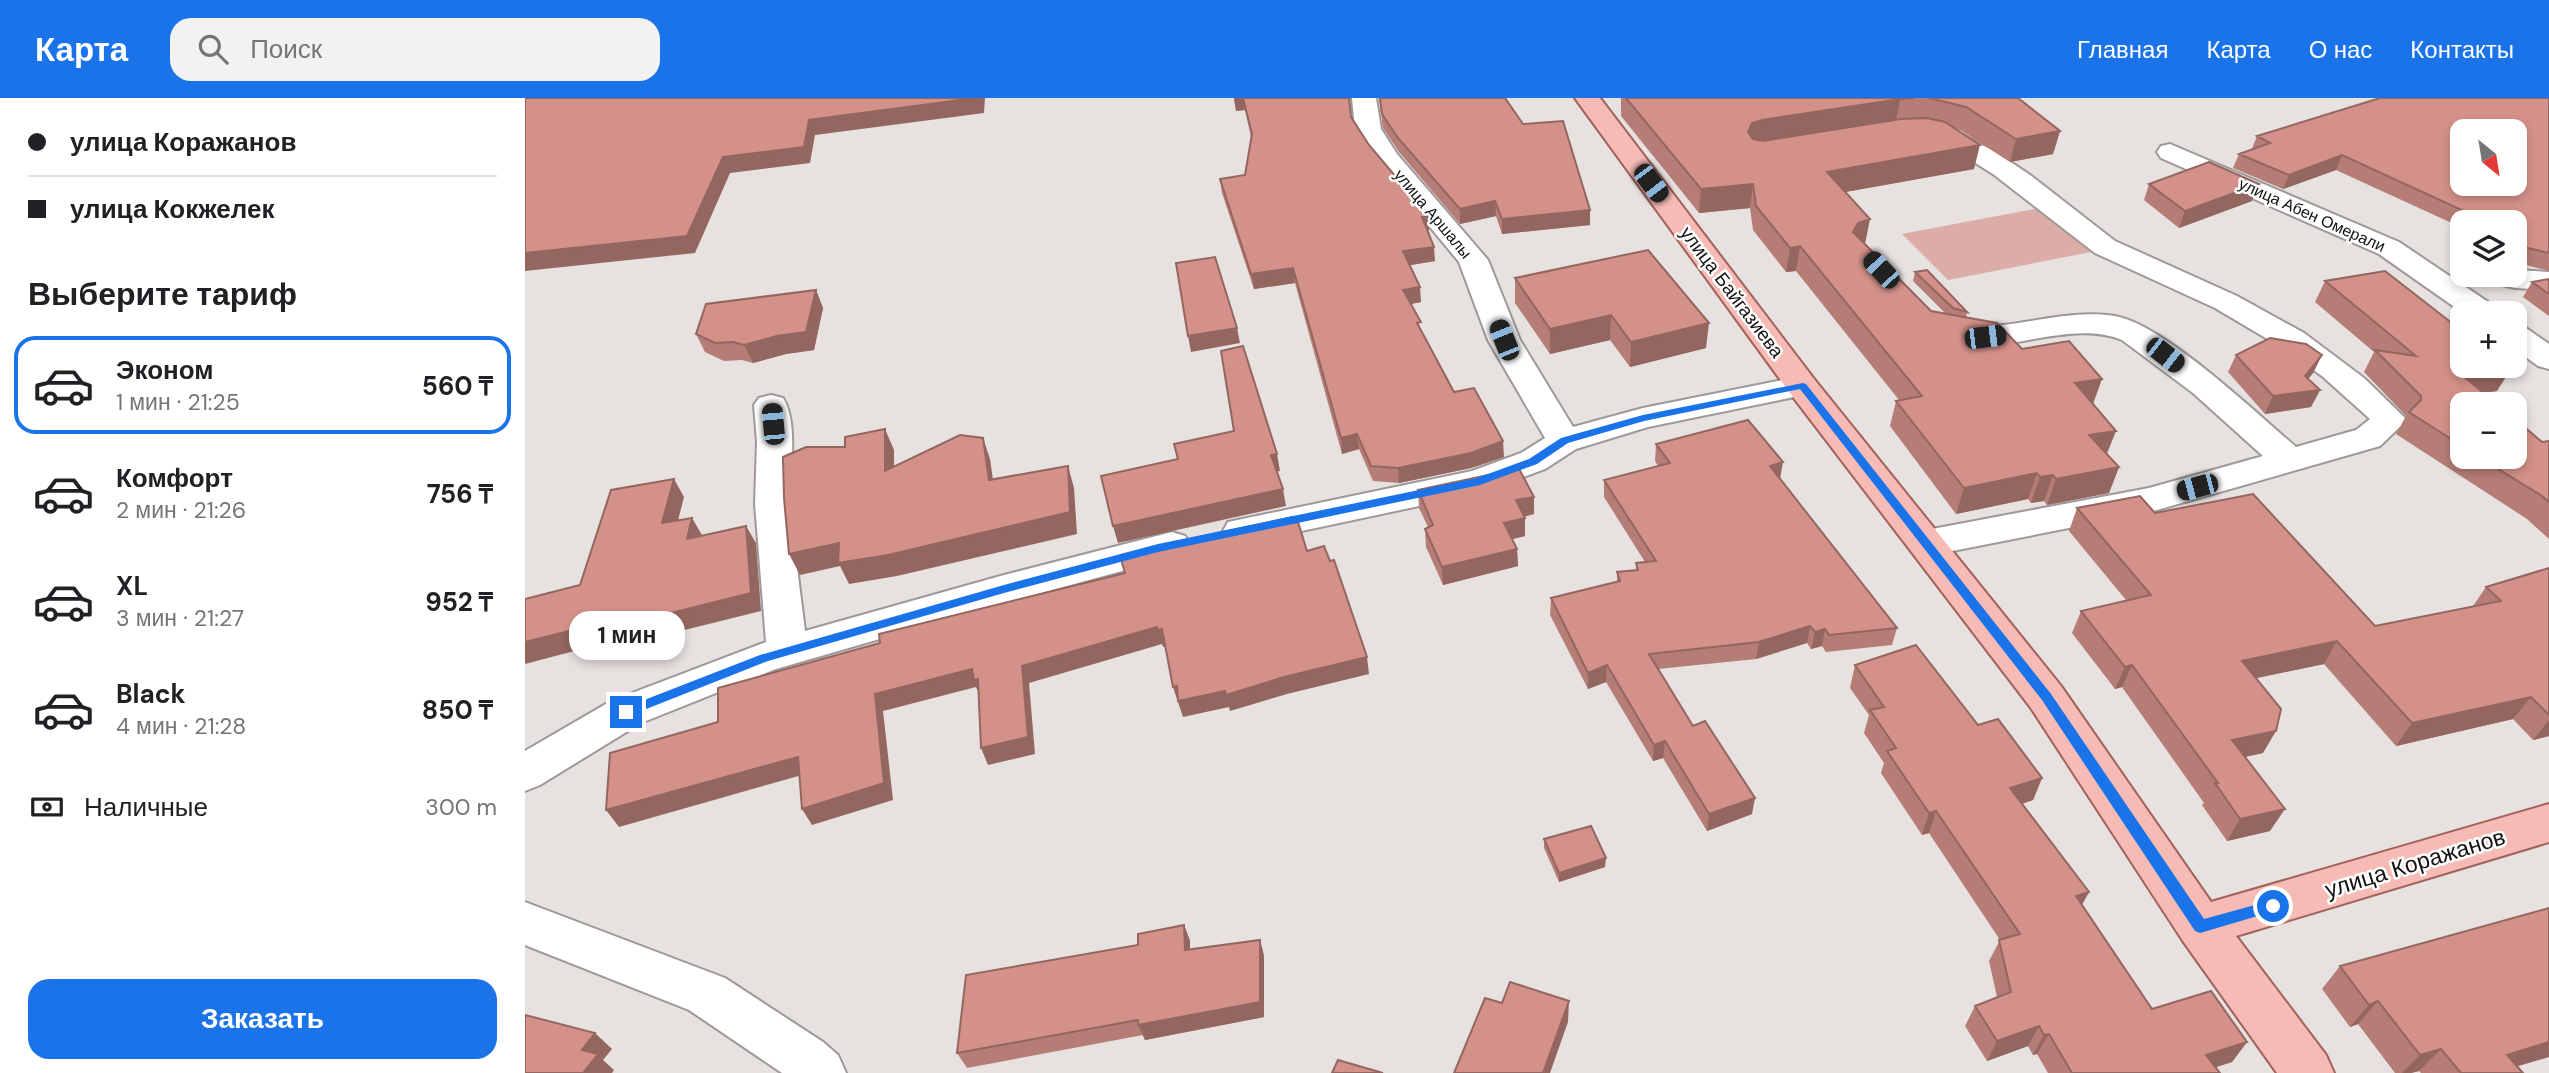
<!DOCTYPE html>
<html lang="ru">
<meta charset="utf-8">
<style>
:root{--surface:#fff;--page:#f2f2f2;--text:#202124;--muted:#757577;--line:#e0e0e0;--accent:#1a73e8}
body{margin:0;font-family:"DM Sans",sans-serif;background:var(--page);color:var(--text);height:100vh;display:flex;flex-direction:column;font-size:26px;white-space:nowrap}
*{box-sizing:border-box;margin:0}
p{font-size:23px;color:var(--muted)}
.icon{flex:none;width:38px;height:38px;fill:none;stroke:currentColor;stroke-width:2;stroke-linecap:round;stroke-linejoin:round}
.map{position:relative;flex:1;overflow:hidden}
.details{display:flex;flex-direction:column;background:var(--surface);width:525px}
.details>*{flex:none}
.hud{display:grid;align-content:center;height:154px;padding:0 28px;background:var(--surface)}
.needle{width:46px;rotate:150deg}
.fabs{position:absolute;left:1925px;top:21px;display:grid;gap:14px}
.fabs a{display:grid;place-items:center;width:77px;height:77px;border-radius:14px;background:var(--surface);box-shadow:0 4px 10px #0003;font-size:35px}
.end{position:absolute;width:32px;height:32px;margin:-16px;border:9px solid #1a73e8;background:#fff;box-shadow:0 0 0 4px #fff}
.from{border-radius:50%}
.bubble{position:absolute;height:49px;border-radius:21px;background:var(--surface);box-shadow:0 4px 10px #0003;font-size:23px;font-weight:700;line-height:49px;text-align:center}
.car{position:absolute;width:21px;height:42px;margin:-21px -10px;border-radius:9px;box-shadow:0 0 5px 2px #0007;background:linear-gradient(#222 24%,#8ab4d8 0 40%,#222 0 76%,#8ab4d8 0 86%,#222 0)}
.hud b{display:flex;align-items:center;gap:24px;height:66px;font-size:26px}
.hud b+b{border-top:2px solid var(--line)}
.hud i{width:18px;height:18px;background:var(--text)}
ul{padding:0;list-style:none}
li{display:flex;align-items:center;gap:21px;height:98px;margin:0 14px 10px;padding:0 14px;border:4px solid transparent;border-radius:21px}
li div{flex:1}
li b{display:block;font-size:26px}
li em{font-style:normal;font-weight:700}
li.on{border-color:var(--accent)}
li>.icon{width:63px;height:63px;stroke-width:1.5}
h2{padding:0 28px;font-size:32px;line-height:84px}
.pay{display:flex;align-items:center;gap:18px;height:77px;padding:0 28px;font-size:26px}
.pay p{margin-inline-start:auto}
.cta{display:flex;gap:14px;margin-top:auto;padding:14px 28px}
.cta a{flex:1;height:80px;border-radius:21px;background:var(--accent);color:#fff;font-size:28px;font-weight:700;line-height:80px;text-align:center}
header{display:flex;align-items:center;gap:42px;box-sizing:border-box;height:98px;padding:0 35px;background:var(--accent);color:#fff}
header strong{font-size:33px}
nav{display:flex;gap:38px;margin-inline-start:auto;font-size:24px}
.search{width:490px;height:63px;background:var(--page);display:flex;align-items:center;gap:18px;box-sizing:border-box;padding:0 24px;border-radius:21px;color:var(--muted);font-size:26px}
main{display:flex;flex:1;min-height:0}
.map>svg:first-child{display:block}
.green{fill:#dcada7}
.lines{fill:none;stroke-linecap:round;stroke-linejoin:round}
.minor-casing{stroke:#9e9998;stroke-width:4}
.major-casing{stroke:#a2625b;stroke-width:4}
.minor{fill:#fff;fill-rule:evenodd}
.major{fill:#f6bbb5;fill-rule:evenodd}
.wall{fill:#b57d76}
.shaded-wall{fill:#946660}
.building{fill:#d39189;stroke:#946660;stroke-width:2;fill-rule:evenodd}
.route{fill:#1a73e8}
.labels{text-anchor:middle;dominant-baseline:central;stroke-width:5;stroke-linejoin:round;paint-order:stroke}
.far-street-label{font-size:16px;fill:#121110;stroke:#fff}
.street-label{font-size:19px;fill:#121110;stroke:#fff}
.near-street-label{font-size:23px;fill:#121110;stroke:#fff}
</style>
<header>
<strong>Карта</strong>
<div class="search"><svg class="icon" aria-label="search" viewBox="0 0 24 24"><circle cx="10" cy="10" r="6"/><path d="M15 15l6 6"/></svg>Поиск</div>
<nav><a>Главная</a><a>Карта</a><a>О нас</a><a>Контакты</a></nav>
</header>
<main>
<section class="details">
<div class="hud">
<b><i class="from"></i>улица Коражанов</b>
<b><i></i>улица Кокжелек</b>
</div>
<h2>Выберите тариф</h2>
<ul>
<li class="on"><svg class="icon" aria-label="car" viewBox="0 0 24 24"><path d="M5 17H2v-5l4-1 3-4h7l3 4 3 1v5h-3M9 17h6M6 11h13"/><circle cx="7" cy="17" r="2"/><circle cx="17" cy="17" r="2"/></svg><div><b>Эконом</b><p>1 мин · 21:25</p></div><em>560 ₸</em></li>
<li><svg class="icon" aria-label="car" viewBox="0 0 24 24"><path d="M5 17H2v-5l4-1 3-4h7l3 4 3 1v5h-3M9 17h6M6 11h13"/><circle cx="7" cy="17" r="2"/><circle cx="17" cy="17" r="2"/></svg><div><b>Комфорт</b><p>2 мин · 21:26</p></div><em>756 ₸</em></li>
<li><svg class="icon" aria-label="car" viewBox="0 0 24 24"><path d="M5 17H2v-5l4-1 3-4h7l3 4 3 1v5h-3M9 17h6M6 11h13"/><circle cx="7" cy="17" r="2"/><circle cx="17" cy="17" r="2"/></svg><div><b>XL</b><p>3 мин · 21:27</p></div><em>952 ₸</em></li>
<li><svg class="icon" aria-label="car" viewBox="0 0 24 24"><path d="M5 17H2v-5l4-1 3-4h7l3 4 3 1v5h-3M9 17h6M6 11h13"/><circle cx="7" cy="17" r="2"/><circle cx="17" cy="17" r="2"/></svg><div><b>Black</b><p>4 мин · 21:28</p></div><em>850 ₸</em></li>
</ul>
<div class="pay"><svg class="icon" aria-label="cash" viewBox="0 0 24 24"><path d="M3 7h18v10H3z"/><circle cx="12" cy="12" r="2"/></svg>Наличные<p>300 m</p></div>
<div class="cta"><a>Заказать</a></div>
</section>
<div class="map">
<svg width="2024" height="975" viewBox="0 0 2024 975">
<rect width="100%" height="100%" fill="#e7e1e0"/>
<path class="green" d="M1519 109 1571 153 1423 182 1377 136Z"/>
<g class="lines">
<g class="minor-casing">
<path id="minor" d="M827 0H851L856 31 872 56 963 162 995 242 1048 329 1118 310 1277 278 1289 281 1293 288 1289 295 1123 329 1051 351 1020 371 955 395 716 446 703 442 698 433 703 424 947 373 996 355 1020 340 963 242 934 164 848 60 830 31Z
M1407 27 1433 35 1469 53 1505 77 1590 143 1712 198 1779 235 1839 280 1882 322 1855 348 1625 414 1402 458 1389 454 1383 445 1389 436 1402 432 1624 390 1738 358 1668 295 1597 242C1556 225 1505 245 1462 248 1449 249 1433 243 1420 240L1415 233 1420 226C1439 222 1457 230 1478 227 1513 223 1554 212 1590 218 1638 226 1731 315 1771 349L1831 332 1845 321 1797 278 1756 249 1690 210 1570 155 1468 76 1433 54 1398 40 1394 35 1398 30Z
M1645 46 1874 144 1969 208 1973 215H1938L1854 156 1636 60 1632 54 1636 48Z
M1990 172 2024 174V192L1990 190 1960 183 1956 177H1990Z
M1990 228 2001 230 2024 246V271L2013 268 1990 251Z
M246 297 258 300C274 324 264 379 266 408 269 450 275 492 280 533L479 477 647 434 660 438 666 447 660 456 479 505 251 571 116 625 15 687 0 693V653L86 603 241 544 230 406 232 344 229 307 234 300Z
M0 804 200 880 298 944 313 957 321 975H257L164 912 0 847Z"/>
</g>
<g class="major-casing">
<path id="major" d="M1050 0H1075L1289 281 1536 588 1686 804 2024 706V744L1711 838 1801 957 1809 975H1752L1658 843 1506 610 1265 295Z"/>
</g>
<use href="#minor" class="minor"/>
<use href="#major" class="major"/>
</g>
<path class="wall" d="M709 0H824L826 19 844 47 904 132 902 133 910 163 885 167 896 204 886 206 897 235 929 294 979 359 946 370 874 385 848 383 834 351 817 356 770 185 729 191 697 95 695 81 720 77 726 39 720 12 711 13Z
M854 0H980L998 26 1065 112V127L977 136 971 118 935 126 874 54 858 30Z
M1096 0H1493L1535 33 1528 56 1485 64 1435 32 1429 30 1449 71 1320 94 1340 146 1406 213 1421 216 1388 183 1390 174 1442 214 1441 219 1497 251 1568 306 1582 356 1594 369 1584 395 1522 407 1519 403 1506 405 1503 401 1431 416 1365 328 1371 303 1374 302 1271 173 1261 174 1228 132 1225 110 1174 115 1096 18Z
M2024 0V173L1990 164V124H1937V150L1925 147 1931 127 1811 72 1758 91 1708 70 1714 56 1727 51 1732 38Z
M1624 86 1727 103 1654 130 1619 102Z
M990 180 1181 250 1105 269 1085 242 1025 256 990 205Z
M2024 181V218L1998 199 2007 184Z
M1800 183 1972 293 1958 295 1937 306V359H1990L2017 344 2024 343V441L2002 421 1871 336 1881 318 1839 274 1849 254 1790 204Z
M291 192 298 210 289 252 261 256 228 265 217 262 199 263 180 254 171 236Z
M1711 257H1797L1788 275 1783 281 1795 292 1786 309 1740 316 1703 274Z
M1131 346 1255 381 1372 530 1367 547 1301 554 1297 548 1286 551 1282 545 1231 561 1133 571 1168 628 1227 716 1182 733 1138 660 1128 663 1081 584 1063 591 1025 517 1026 500 1092 484V474L1111 472V465L1120 464 1079 399V382L1133 368 1130 363Z
M893 392 1009 416 999 419 1000 438 987 441 992 451 993 468 918 487 901 449 900 431 903 429 894 410Z
M1552 410 1630 415 1850 528 1948 508 1961 489 2024 470V638L2008 642 1988 621 1871 648 1799 566 1730 580 1738 655 1720 659 1745 733 1702 743 1677 707 1679 705 1597 589 1590 591 1547 535 1556 513 1601 502 1544 433Z
M1330 567 1453 627 1517 680 1508 702 1497 706 1564 794 1557 807 1627 911 1722 944 1707 964 1690 969 1695 975H1523L1512 956 1508 957 1503 948 1462 963 1440 928 1450 908 1472 899 1464 863 1475 842 1404 735 1397 737 1356 675 1359 665 1339 635 1344 617 1325 590Z
M1019 741 1080 769 1034 784 1019 750Z
M659 827 665 843V851L735 842 739 858V919L620 942 618 937 442 970 432 955Z
M1815 868 1992 968 1998 975H1896L1894 973 1886 975H1870L1833 926 1825 929 1797 891Z"/>
<path class="shaded-wall" d="M450 0H460L459 15 290 37 285 65 205 75 170 155 0 173V155L198 59 284 22Z
M709 0H718L720 12 711 13Z
M1375 1 1371 23 1224 49 1223 34 1227 25 1237 22Z
M1535 33 1528 56 1485 64 1491 41Z
M1455 47 1449 71 1298 98 1302 74Z
M1817 57 1811 72 1758 91 1764 77Z
M1228 86 1225 110 1174 115 1176 91Z
M1734 86 1727 103 1654 130 1660 113Z
M970 103 971 118 935 126V111Z
M1065 112V127L977 136V121Z
M904 118V132L898 134 897 119Z
M1345 121 1340 146 1328 134 1333 125Z
M1275 148 1271 173 1261 174 1265 150Z
M909 149 910 163 880 168 878 153Z
M768 170 770 185 729 191 726 176Z
M895 189 896 204 880 207 878 192Z
M291 192 298 210 289 252 261 256 228 265 219 247Z
M1086 217 1085 242 1025 256V231Z
M1184 225 1181 250 1105 269 1106 244Z
M712 230 715 245 666 254 663 238Z
M1797 257 1788 275 1772 295 1795 292 1786 309 1740 316 1748 298 1780 278Z
M1986 271 1972 293 1924 299 1937 277Z
M1577 281 1568 306 1550 285Z
M360 331 369 352V394L360 373Z
M1591 333 1581 358 1564 337Z
M832 336 834 351 817 356 816 340Z
M458 340 465 361 471 403 464 382Z
M978 343 979 359 946 370 874 385 873 370Z
M752 356 755 373 749 374 746 357Z
M1258 364 1255 381 1245 368Z
M543 368 549 390 552 436 372 478 324 486 315 468 275 477 264 456Z
M1594 369 1584 395 1522 407 1531 381Z
M1512 375 1503 401 1431 416 1439 390Z
M1528 377 1519 403 1506 405 1515 379Z
M149 381 159 399 148 442 137 425Z
M758 391 761 408 593 445 588 428Z
M1009 399V416L992 420 991 402Z
M167 420 177 437 162 441Z
M1000 420V438L980 443 979 425Z
M221 428 231 445 236 513 111 544 106 538 0 566V544Z
M992 451 993 468 918 487 917 469Z
M1285 528 1282 545 1231 561 1234 544Z
M632 529 637 531 642 548 638 549 637 546 504 585 510 656 463 667 456 650 497 568Z
M1300 531 1297 548 1286 551 1290 534Z
M1812 543 1799 566 1704 586 1717 563Z
M842 559 844 576 762 596 705 613 701 597 759 579Z
M1082 567 1081 584 1063 591V575Z
M1607 567 1597 589 1590 591 1600 569Z
M447 571 453 581 456 599 451 589 358 613 368 702 287 727 277 711 350 596Z
M652 588 700 593 704 609 658 619 648 589Z
M2006 599 1988 621 1871 648 1887 625Z
M2024 622V638L2008 642Z
M1751 633 1738 655 1695 664 1707 642Z
M1140 643 1138 660 1128 663 1129 647Z
M273 659 284 675 94 729 81 712Z
M1517 680 1508 702 1477 712 1485 690Z
M1230 700 1227 716 1182 733 1184 716Z
M1760 711 1745 733 1702 743 1715 721Z
M1411 713 1404 735 1397 737 1404 715Z
M1081 760 1080 769 1034 784V775Z
M1564 794 1552 815 1551 798Z
M659 827 665 843V867L660 852Z
M735 842 739 858V919L620 942 613 927Z
M1044 903 1043 924 1025 975H1018Z
M1853 903 1833 926 1825 929 1844 907Z
M1514 928 1503 948 1462 963 1472 943Z
M70 935 87 951 78 962 89 972 87 975H58L57 952Z
M1524 936 1512 956 1508 957 1519 937Z
M1722 944 1707 964 1673 975 1681 957Z
M2024 944V959L1970 975 1982 957Z
M1916 951 1894 973 1886 975H1877L1895 957Z"/>
<path class="building" d="M0 0H450L284 22 279 49 198 59 162 138 0 155Z
M718 0H824L826 19 844 47 904 118 897 119 909 149 878 153 895 189 878 192 896 224 892 225 929 294 949 290 978 343 946 355 873 370 846 368 832 336 816 340 768 170 726 176 695 81 720 77 727 36Z
M855 0H980L998 26 1038 23 1065 112 977 121 970 103 935 111 873 40 857 16Z
M1101 0H1389L1375 1 1237 22 1227 25 1223 34 1228 41 1238 43 1376 21 1402 20 1420 24 1455 47 1302 74 1345 121 1333 125 1328 134 1406 213 1472 225 1497 251 1544 243 1577 281 1550 285 1591 333 1564 337 1594 369 1531 381 1528 377 1515 379 1512 375 1439 390 1371 303 1397 298 1275 148 1265 150 1231 108 1228 86 1176 91Z
M1404 0H1493L1535 33 1491 41 1441 9Z
M1855 0H2024V155L1990 147V124H1937V133L1933 132 1939 113 1817 57 1764 77 1714 56 1745 45 1732 38ZM1937 33H1990V86H1937Z
M1684 64 1734 86 1660 113 1624 86Z
M1123 152 1184 225 1106 244 1086 217 1025 231 990 180Z
M690 159 712 230 663 238 651 165Z
M1402 172 1442 214 1428 210 1390 174Z
M1860 173 1937 233V268H1982L1986 271 1937 277 1972 306H1937V348L1884 314 1896 302V298L1850 252 1891 258 1800 183Z
M2024 181V196L2007 184Z
M291 192 281 234 252 238 219 247 208 244 190 245 171 236 181 206Z
M1745 240 1781 246 1797 257 1780 278 1795 292 1748 298 1711 257Z
M718 248 752 356 746 357 758 391 588 428 576 378 653 361 649 346 709 333 696 253Z
M1990 321 2017 344 2024 343V404L2017 398 1954 359H1990Z
M1223 322 1258 364 1245 368 1372 530 1304 537 1300 531 1290 534 1285 528 1234 544 1124 556 1168 628 1180 623 1230 700 1184 716 1140 643 1129 647 1082 567 1063 575 1026 500 1095 483 1092 474 1113 472 1111 465 1131 463 1079 382 1145 365 1131 346Z
M360 331V373L435 337 458 340 464 382 543 368 545 414 363 457 313 465 314 445 264 456 259 400 258 359 281 349H320V339Z
M992 367 1009 399 991 402 1000 420 979 425 992 451 917 469 900 431 908 427 893 392 968 376Z
M149 381 137 425 167 420 162 441 221 428 226 495 98 527 99 519 0 544V501L55 487 86 392Z
M1728 396 1850 528 1976 503 1961 489 2024 470V617L2006 599 1887 625 1812 543 1717 563 1756 611 1751 633 1707 642 1760 711 1715 721 1690 685H1693L1607 567 1600 569 1556 513 1626 497 1552 410 1615 398 1630 415Z
M768 419 770 425 773 424 782 453 799 448 805 463 809 462 842 559 759 579 701 597 700 593 653 603 652 588 648 589 637 531 633 532 632 529 497 568 503 639 456 650 453 581 449 582 447 571 350 596 359 685 277 711 273 659 81 712 85 655 193 624V590L355 545 354 536 600 475 595 458 629 449Z
M1391 547 1453 627 1473 621 1517 680 1485 690 1564 794 1551 798 1627 911 1686 893 1722 944 1681 957 1695 975H1547L1524 936 1519 937 1514 928 1472 943 1450 908 1486 894 1474 842 1495 836 1411 713 1404 715 1362 653 1371 650 1345 612 1359 609 1330 567Z
M1066 728 1081 760 1034 775 1019 741Z
M2024 810V944L1982 957 1998 975H1936L1916 951 1895 957 1853 903 1844 907 1815 868Z
M659 827 660 852 735 842V904L613 927V922L432 955 441 877 613 847V836Z
M985 884 1044 903 1018 975H929L960 900 977 905Z
M0 917 70 935 57 952 73 956 58 975H0Z
M813 962 858 975H807Z"/>
<path class="route" d="M1278 285 1281 286 1526 596 1679 821 1748 802 1755 808 1753 812 1675 835 1670 833 1517 602 1275 291 1119 323 1043 345 1012 366 955 387 633 454 479 495 243 563 101 619 94 614 96 611 235 557 479 487 633 446 952 380 1004 361 1036 340 1118 317Z"/>
<g class="labels">
<g class="far-street-label">
<text transform="translate(908 116) rotate(50)">улица Аршалы</text>
<text transform="translate(1787 117) rotate(24)">улица Абен Омерали</text>
</g>
<g class="street-label">
<text transform="translate(1207 194) rotate(53)">улица Байгазиева</text>
</g>
<g class="near-street-label">
<text transform="translate(1890 765) rotate(-17)">улица Коражанов</text>
</g>
</g>
</svg>
<div class="fabs">
<a><svg class="needle" viewBox="-14 -14 28 28"><path d="M0-13l5 13h-10z" fill="#e53935"/><path d="M0 13l5-13h-10z" fill="#757577"/></svg></a>
<a><svg class="icon" aria-label="layers" viewBox="0 0 24 24"><path d="M12 4l9 5-9 5-9-5zM3 14l9 5 9-5"/></svg></a>
<a>+</a>
<a>−</a>
</div>
<i class="end from" style="left:1748px;top:808px"></i>
<i class="end" style="left:101px;top:614px"></i>
<div class="bubble" style="left:44px;top:513px;width:116px">1 мин</div>
<i class="car" style="left:1126px;top:85px;rotate:143deg"></i>
<i class="car" style="left:1356px;top:172px;rotate:317deg"></i>
<i class="car" style="left:1460px;top:239px;rotate:83deg"></i>
<i class="car" style="left:979px;top:242px;rotate:338deg"></i>
<i class="car" style="left:1640px;top:257px;rotate:128deg"></i>
<i class="car" style="left:248px;top:326px;rotate:355deg"></i>
<i class="car" style="left:1672px;top:389px;rotate:255deg"></i>
</div>
</main>
